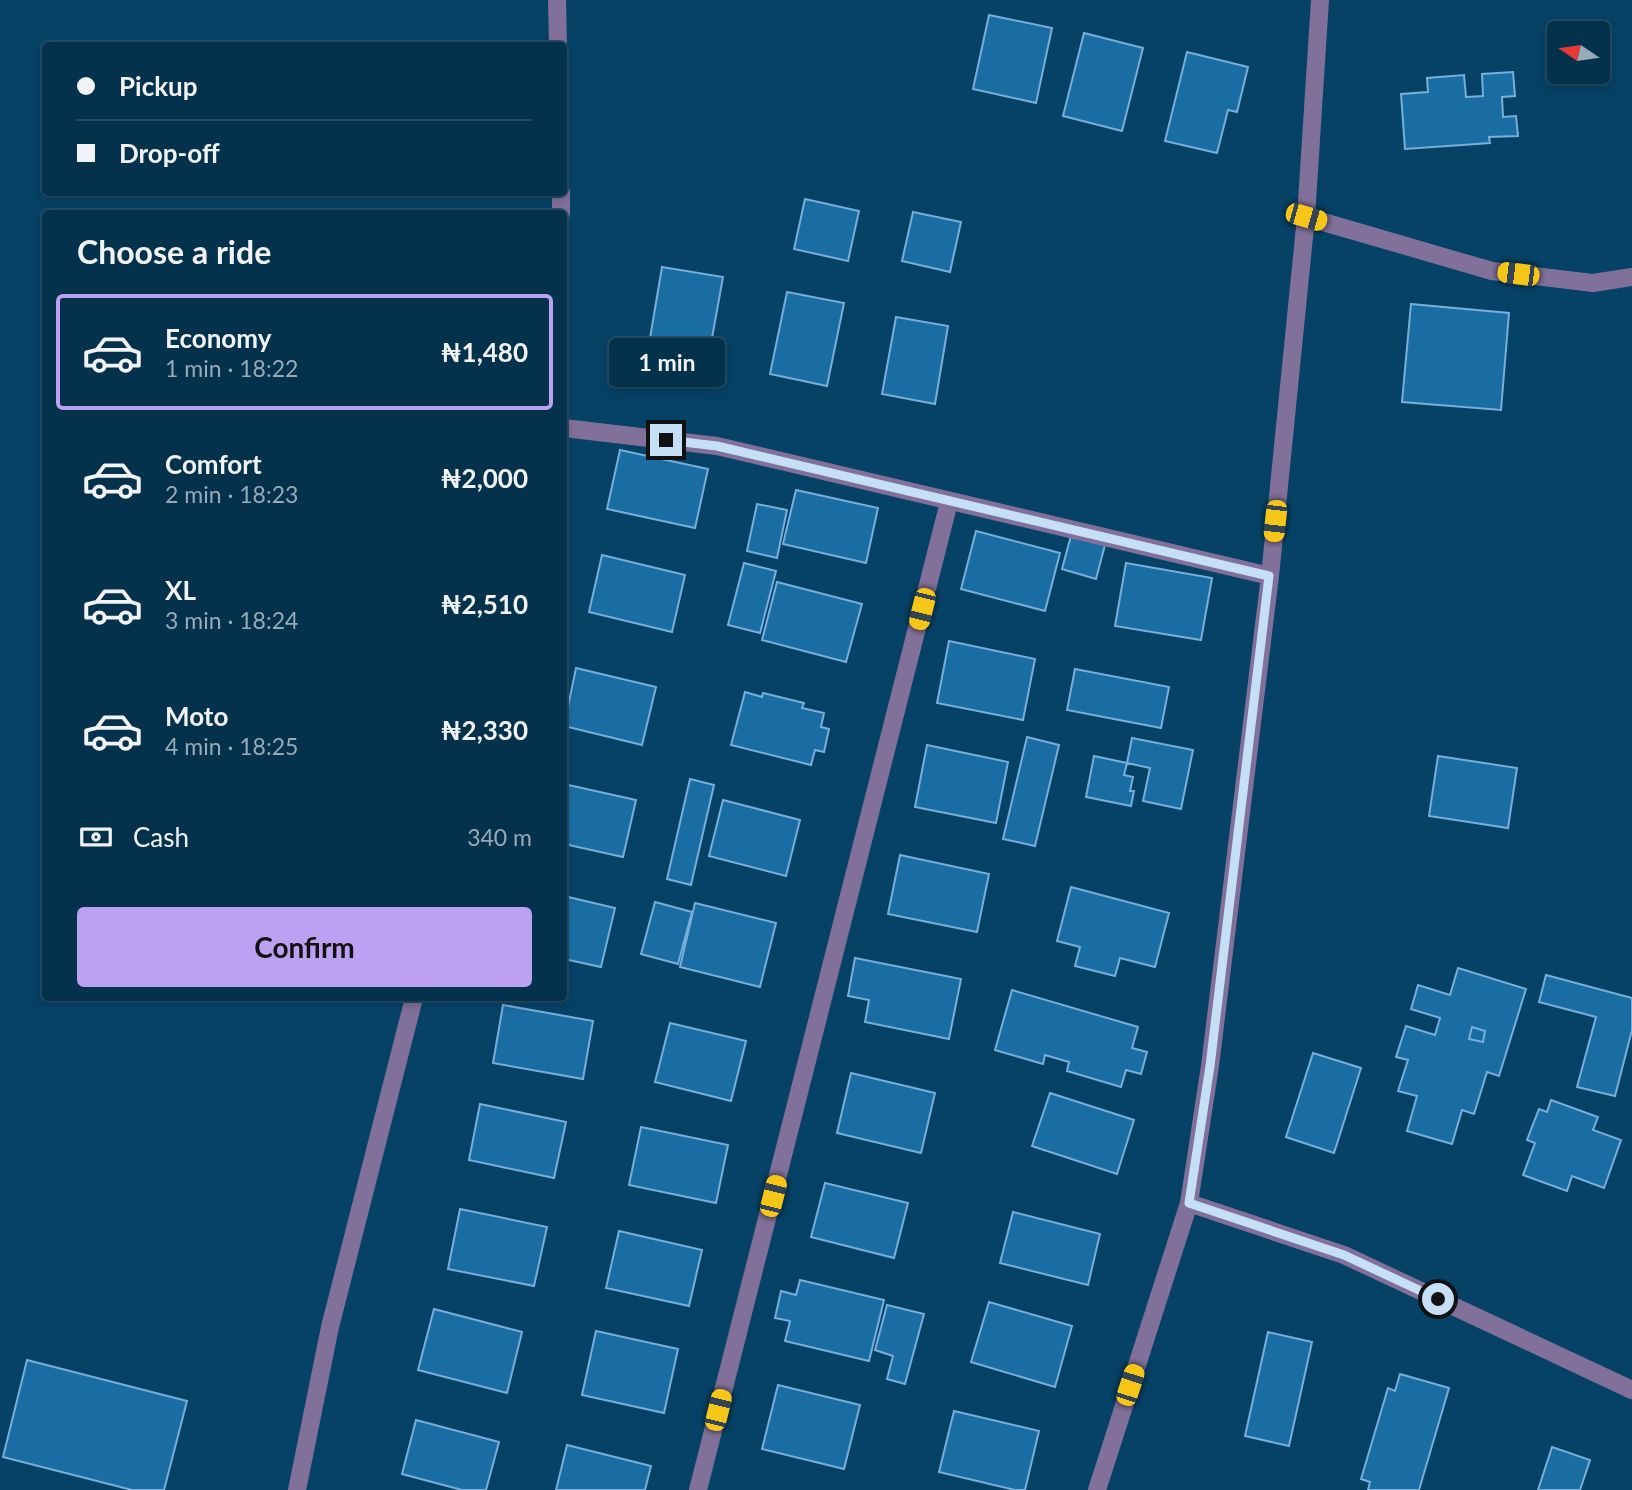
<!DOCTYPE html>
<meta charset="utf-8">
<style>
:root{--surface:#04324c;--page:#123e56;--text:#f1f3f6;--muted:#97aab5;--line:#254d64;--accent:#bca0f2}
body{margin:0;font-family:Lato,sans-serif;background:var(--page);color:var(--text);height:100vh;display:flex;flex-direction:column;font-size:26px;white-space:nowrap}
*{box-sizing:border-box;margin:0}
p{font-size:23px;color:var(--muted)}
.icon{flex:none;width:38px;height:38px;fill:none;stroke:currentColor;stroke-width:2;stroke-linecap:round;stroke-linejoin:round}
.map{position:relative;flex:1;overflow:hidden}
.panel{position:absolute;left:42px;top:210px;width:525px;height:791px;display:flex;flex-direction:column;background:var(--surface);border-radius:7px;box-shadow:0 4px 10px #0003,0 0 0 2px var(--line)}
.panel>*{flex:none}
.hud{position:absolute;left:42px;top:42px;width:525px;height:154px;border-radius:7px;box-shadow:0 4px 10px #0003,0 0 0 2px var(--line);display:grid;align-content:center;height:154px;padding:0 35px;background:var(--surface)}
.needle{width:46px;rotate:283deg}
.fabs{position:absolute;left:1547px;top:21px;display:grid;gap:14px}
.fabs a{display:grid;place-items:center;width:63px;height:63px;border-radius:7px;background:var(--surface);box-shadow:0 4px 10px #0003,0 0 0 2px var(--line);font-size:35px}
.end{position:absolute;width:32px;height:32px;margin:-16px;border:9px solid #c5dff6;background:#111;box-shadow:0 0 0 4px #111}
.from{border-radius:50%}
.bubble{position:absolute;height:49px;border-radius:7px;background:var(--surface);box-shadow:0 4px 10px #0003,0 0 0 2px var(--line);font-size:23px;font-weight:700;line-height:49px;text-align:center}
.car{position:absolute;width:21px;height:42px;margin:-21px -10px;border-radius:9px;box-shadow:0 0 5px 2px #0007;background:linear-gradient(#f5c518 24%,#345 0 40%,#f5c518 0 76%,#345 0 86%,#f5c518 0)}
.hud b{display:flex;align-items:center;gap:24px;height:66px;font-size:26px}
.hud b+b{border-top:2px solid var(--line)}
.hud i{width:18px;height:18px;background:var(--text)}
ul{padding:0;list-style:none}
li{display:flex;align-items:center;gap:21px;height:116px;margin:0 14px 10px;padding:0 21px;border:4px solid transparent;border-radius:7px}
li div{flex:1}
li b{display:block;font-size:26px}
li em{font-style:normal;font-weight:700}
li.current{border-color:var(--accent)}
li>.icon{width:63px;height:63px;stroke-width:1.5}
h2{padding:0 35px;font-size:32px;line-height:84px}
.pay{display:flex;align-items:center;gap:18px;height:77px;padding:0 35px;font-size:26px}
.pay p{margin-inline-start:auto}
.action{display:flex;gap:14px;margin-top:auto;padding:14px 35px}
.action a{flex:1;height:80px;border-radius:7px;background:var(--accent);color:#111;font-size:28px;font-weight:700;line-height:80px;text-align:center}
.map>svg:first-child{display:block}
.building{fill:#1a6da3;stroke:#78aed9;stroke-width:2;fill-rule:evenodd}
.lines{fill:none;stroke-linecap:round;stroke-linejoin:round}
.minor{stroke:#817099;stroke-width:18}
.route{stroke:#c5dff6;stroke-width:9}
</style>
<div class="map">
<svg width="1632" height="1490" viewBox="0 0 1632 1490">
<rect width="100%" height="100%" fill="#064266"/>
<path class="building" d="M989 15 1052 28 1036 103 973 89Z
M1084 33 1143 48 1122 131 1063 116Z
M1187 52 1248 67 1237 112 1228 110 1217 153 1165 141Z
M1513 72 1515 96 1502 97 1503 117 1516 116 1518 136 1489 137 1490 143 1405 149 1401 94 1428 92 1427 78 1464 75 1466 97 1483 96 1482 74Z
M805 199 859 211 848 261 794 249Z
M913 212 961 222 950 272 902 261Z
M662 267 723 277 708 360 648 350Z
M787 292 844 303 827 386 770 374Z
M1411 304 1509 313 1501 410 1402 402Z
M896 317 948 326 935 404 882 394Z
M620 450 708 469 695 528 607 509Z
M796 490 878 508 866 563 783 544Z
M757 504 787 510 777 558 747 551Z
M976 531 1060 553 1045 611 961 589Z
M1072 532 1106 541 1096 579 1062 569Z
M602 555 685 575 672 632 589 612Z
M744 563 776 571 760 633 728 625Z
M1126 563 1212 578 1201 640 1115 626Z
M777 582 862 604 846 662 762 640Z
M949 641 1035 659 1023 720 937 703Z
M576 668 656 687 642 745 564 726Z
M1075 669 1169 687 1161 728 1067 710Z
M745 692 762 697 763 693 804 703 802 708 824 713 821 727 829 729 824 752 815 750 811 765 731 745Z
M1027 737 1059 745 1035 846 1003 839Z
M1132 738 1193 750 1181 809 1143 801 1150 768 1127 763Z
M927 745 1008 762 996 823 915 807Z
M1094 756 1127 763 1124 775 1133 777 1130 791H1134L1131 806 1086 797Z
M1438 756 1517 768 1508 828 1429 816Z
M690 779 714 785 691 885 667 879Z
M564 784 636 800 623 857 564 844Z
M723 800 800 820 786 876 709 856Z
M900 855 989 874 977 932 888 914Z
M1071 887 1169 913 1155 967 1120 958 1115 976 1075 966 1080 947 1057 941Z
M564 896 615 908 601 967 564 959Z
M655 902 692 912 678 964 641 954Z
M695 903 776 923 760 987 680 967Z
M855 958 961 979 949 1039 865 1022 869 1000 848 996Z
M1458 968 1526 989 1499 1076 1487 1072 1474 1114 1462 1110 1452 1144 1407 1131 1417 1096 1398 1091 1408 1060 1396 1057 1406 1026 1435 1035 1440 1018 1411 1009 1418 985 1450 995ZM1472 1027 1485 1031 1483 1042 1469 1039Z
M1546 975 1632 998V1030L1615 1096 1577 1087 1596 1017 1539 1002Z
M1012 990 1138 1027 1132 1048 1147 1052 1141 1074 1126 1070 1121 1087 1067 1071 1069 1062 1045 1055 1043 1064 995 1050Z
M503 1005 593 1021 583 1079 493 1063Z
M670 1023 746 1041 731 1101 655 1082Z
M1472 1027 1485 1031 1483 1042 1469 1039Z
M1313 1053 1361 1068 1334 1153 1286 1137Z
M851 1073 935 1093 921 1153 837 1133Z
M1050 1093 1134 1120 1117 1174 1032 1146Z
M1551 1100 1598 1117 1593 1130 1621 1140 1604 1188 1572 1176 1567 1191 1523 1175 1535 1143 1527 1140 1539 1109 1547 1112Z
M480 1104 566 1122 554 1178 469 1160Z
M641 1127 728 1145 716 1203 629 1185Z
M825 1183 908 1203 894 1258 811 1237Z
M460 1209 547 1227 534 1286 448 1269Z
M1013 1212 1100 1234 1088 1285 1000 1263Z
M619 1231 702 1250 689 1306 606 1288Z
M800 1280 884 1300 869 1361 785 1341 790 1321 775 1318 781 1291 796 1295Z
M989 1302 1072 1326 1055 1387 971 1362Z
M887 1305 924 1314 905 1384 887 1379 893 1356 875 1350Z
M434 1309 522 1332 507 1393 418 1370Z
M596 1331 678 1349 664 1413 582 1395Z
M1268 1332 1312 1342 1289 1446 1245 1436Z
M27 1360 187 1401 164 1490H132L3 1457Z
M1400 1374 1449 1388 1419 1490H1368L1370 1482 1361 1479 1388 1388 1395 1391Z
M778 1385 860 1405 844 1469 762 1449Z
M954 1411 1039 1431 1025 1490H1015L939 1472Z
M416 1420 499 1442 486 1490H462L402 1474Z
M567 1445 651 1466 645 1490H556Z
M1552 1447 1590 1460 1580 1490H1538Z"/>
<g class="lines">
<path class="minor" d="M557 0 558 46
M561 214V192
M1306 217 1492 271 1593 283 1632 277
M564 428 717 446 1270 576
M1189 1203 1344 1255 1632 1390
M297 1490 330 1327 414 998
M698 1490 949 502
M1097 1490 1189 1203 1210 1066 1270 576 1306 217 1320 0"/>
</g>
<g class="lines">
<path class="route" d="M666 440 717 446 1269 576 1210 1066 1189 1203 1344 1255 1438 1299"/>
</g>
</svg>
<div class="fabs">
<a><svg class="needle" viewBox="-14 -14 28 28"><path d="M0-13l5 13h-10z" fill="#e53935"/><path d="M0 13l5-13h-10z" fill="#97aab5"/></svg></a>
</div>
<i class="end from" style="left:1438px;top:1299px"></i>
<i class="end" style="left:666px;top:440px"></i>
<div class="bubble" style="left:609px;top:338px;width:116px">1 min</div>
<i class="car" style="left:1306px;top:217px;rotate:106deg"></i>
<i class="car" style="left:1518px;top:274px;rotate:277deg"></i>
<i class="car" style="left:1275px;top:521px;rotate:186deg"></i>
<i class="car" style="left:922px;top:609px;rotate:194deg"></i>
<i class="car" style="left:773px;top:1196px;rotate:14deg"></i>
<i class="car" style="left:1130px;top:1385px;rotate:18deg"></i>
<i class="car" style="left:718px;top:1410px;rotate:14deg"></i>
<div class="hud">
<b><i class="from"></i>Pickup</b>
<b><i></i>Drop-off</b>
</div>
<section class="panel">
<h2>Choose a ride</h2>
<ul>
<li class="current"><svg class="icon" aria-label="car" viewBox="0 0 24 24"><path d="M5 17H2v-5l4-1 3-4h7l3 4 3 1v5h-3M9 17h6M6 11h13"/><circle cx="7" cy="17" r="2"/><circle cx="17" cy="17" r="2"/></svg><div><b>Economy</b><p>1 min · 18:22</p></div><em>₦1,480</em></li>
<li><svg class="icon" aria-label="car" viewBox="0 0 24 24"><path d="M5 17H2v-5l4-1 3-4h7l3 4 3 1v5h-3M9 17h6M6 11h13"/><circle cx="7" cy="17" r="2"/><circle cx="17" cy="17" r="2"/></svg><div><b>Comfort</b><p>2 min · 18:23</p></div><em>₦2,000</em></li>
<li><svg class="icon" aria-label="car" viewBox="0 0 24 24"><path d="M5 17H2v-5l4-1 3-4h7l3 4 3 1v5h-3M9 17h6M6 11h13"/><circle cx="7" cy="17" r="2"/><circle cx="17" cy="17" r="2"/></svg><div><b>XL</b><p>3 min · 18:24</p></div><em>₦2,510</em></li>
<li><svg class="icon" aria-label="car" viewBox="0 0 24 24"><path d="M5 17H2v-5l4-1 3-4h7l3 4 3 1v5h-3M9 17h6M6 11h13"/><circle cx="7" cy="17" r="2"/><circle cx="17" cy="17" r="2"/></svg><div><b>Moto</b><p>4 min · 18:25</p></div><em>₦2,330</em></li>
</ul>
<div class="pay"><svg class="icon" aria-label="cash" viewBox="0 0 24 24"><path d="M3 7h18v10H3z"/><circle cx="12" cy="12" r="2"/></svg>Cash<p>340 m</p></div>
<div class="action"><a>Confirm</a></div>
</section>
</div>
